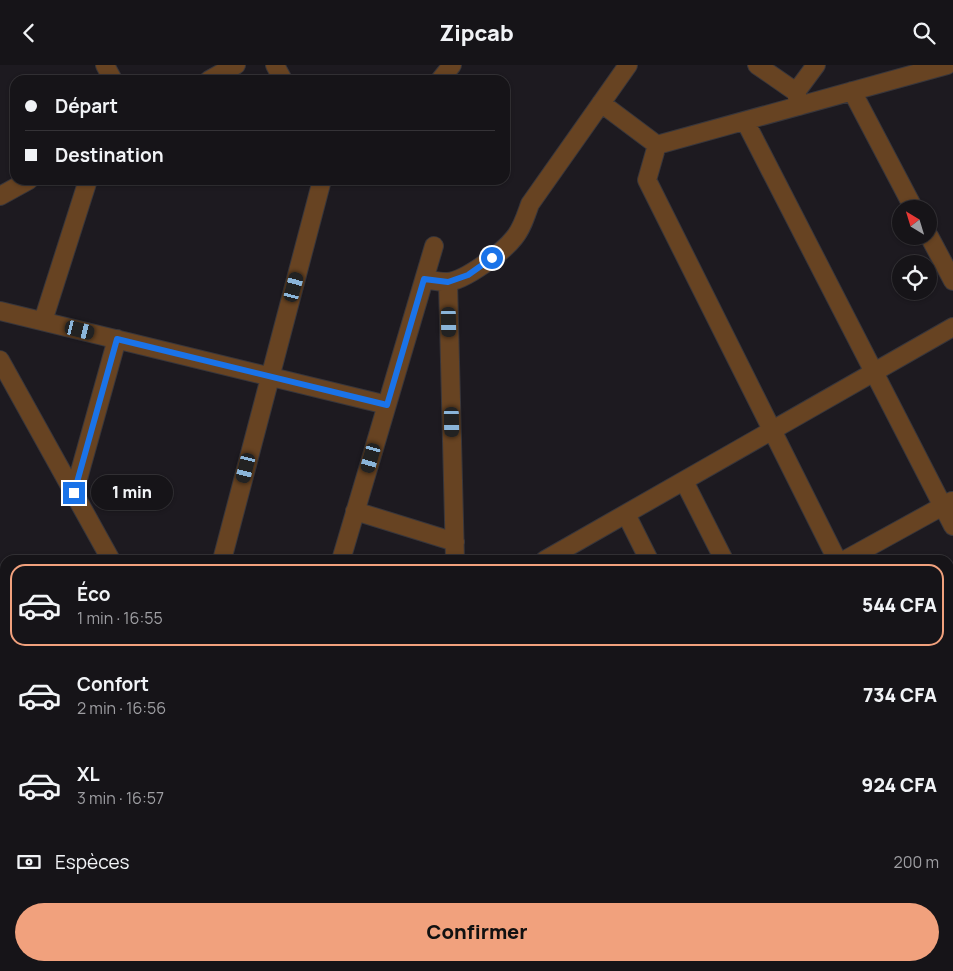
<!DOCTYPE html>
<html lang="fr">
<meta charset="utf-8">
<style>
:root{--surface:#161418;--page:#232125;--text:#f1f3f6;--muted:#9e9ea2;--line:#353337;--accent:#f1a17d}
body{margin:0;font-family:Manrope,sans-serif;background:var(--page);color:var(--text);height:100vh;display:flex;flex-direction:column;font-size:19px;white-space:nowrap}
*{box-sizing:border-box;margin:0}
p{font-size:16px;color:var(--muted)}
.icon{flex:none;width:28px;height:28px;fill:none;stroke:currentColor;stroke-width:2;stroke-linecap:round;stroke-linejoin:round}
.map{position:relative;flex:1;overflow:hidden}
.drawer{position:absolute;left:0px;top:490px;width:954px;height:416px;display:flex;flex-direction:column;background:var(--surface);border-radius:15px 15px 0 0;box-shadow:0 1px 4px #0004,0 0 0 1px var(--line)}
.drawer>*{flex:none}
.banner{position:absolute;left:10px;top:10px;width:500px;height:110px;border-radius:15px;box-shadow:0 1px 4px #0004,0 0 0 1px var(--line);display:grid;align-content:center;height:110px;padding:0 15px;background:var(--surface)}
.needle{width:32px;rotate:322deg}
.fabs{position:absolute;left:892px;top:135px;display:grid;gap:10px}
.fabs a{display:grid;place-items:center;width:45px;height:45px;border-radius:50%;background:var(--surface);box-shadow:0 1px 4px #0004,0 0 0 1px var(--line);font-size:25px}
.end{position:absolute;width:22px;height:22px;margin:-11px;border:6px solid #1a73e8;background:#fff;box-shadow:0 0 0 2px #fff}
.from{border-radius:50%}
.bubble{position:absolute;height:35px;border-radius:18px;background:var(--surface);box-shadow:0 1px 4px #0004,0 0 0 1px var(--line);font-size:16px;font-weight:800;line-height:35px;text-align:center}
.car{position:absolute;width:15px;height:30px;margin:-15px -8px;border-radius:6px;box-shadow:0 0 4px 1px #0007;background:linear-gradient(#222 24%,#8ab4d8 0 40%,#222 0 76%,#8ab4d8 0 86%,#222 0)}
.banner b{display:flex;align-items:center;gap:18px;height:48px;font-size:19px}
.banner b+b{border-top:1px solid var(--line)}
.banner i{width:12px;height:12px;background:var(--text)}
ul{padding:9px 0 0;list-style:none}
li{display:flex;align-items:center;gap:15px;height:82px;margin:0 10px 8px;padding:0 5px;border:2px solid transparent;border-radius:15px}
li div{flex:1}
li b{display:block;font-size:19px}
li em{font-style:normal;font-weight:800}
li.on{border-color:var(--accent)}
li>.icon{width:45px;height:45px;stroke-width:1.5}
.pay{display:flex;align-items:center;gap:12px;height:55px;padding:0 15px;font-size:19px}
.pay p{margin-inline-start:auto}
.cta{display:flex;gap:10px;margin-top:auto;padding:10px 15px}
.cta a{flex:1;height:58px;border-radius:30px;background:var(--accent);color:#111;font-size:20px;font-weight:800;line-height:58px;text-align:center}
header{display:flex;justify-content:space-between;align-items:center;height:65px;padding:0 15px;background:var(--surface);font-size:22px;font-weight:800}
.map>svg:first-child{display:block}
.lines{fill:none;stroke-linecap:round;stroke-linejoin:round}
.street-casing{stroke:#38363b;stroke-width:20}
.street{stroke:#674322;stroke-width:18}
.route{stroke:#1a73e8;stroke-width:6}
</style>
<header><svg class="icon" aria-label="back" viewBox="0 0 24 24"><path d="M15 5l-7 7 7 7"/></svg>Zipcab<svg class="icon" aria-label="search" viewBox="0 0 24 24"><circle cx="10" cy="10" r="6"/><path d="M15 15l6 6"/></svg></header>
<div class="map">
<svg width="953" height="906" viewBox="0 0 953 906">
<rect width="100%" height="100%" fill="#1d1a20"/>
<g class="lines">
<g class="street-casing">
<path id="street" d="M105 0 113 15
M275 0 283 15
M757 0 796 27 799 41
M209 15 236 0
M440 15 452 0
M852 26 914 144
M796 27 816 0
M601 38 657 80
M745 56 953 461
M657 80 647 115 837 495
M657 80 947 0
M0 131 29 115
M929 171 953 216
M424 215C432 215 440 217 447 217 465 216 503 187 514 173 522 164 526 150 530 139L628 0
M448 217 455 495
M0 246 387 340
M43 256 88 115
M0 295 111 495
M684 416 724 495
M74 428 117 274
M355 446 455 477
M626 449 649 495
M222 495 322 115
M341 495 434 181
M545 495 953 262
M845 495 952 436
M0 522 5 531
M0 798 5 781
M949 826 953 829
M0 889 5 890
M50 901 70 906
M845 901 851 906
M93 906 95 901
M219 906 220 901
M477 906 478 901
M597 906 599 901
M718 906 719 901"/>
</g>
<use href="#street" class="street"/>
</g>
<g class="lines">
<path class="route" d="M74 428 117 274 387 340 424 214 448 217 468 210 492 193"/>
</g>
</svg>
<div class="fabs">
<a><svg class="needle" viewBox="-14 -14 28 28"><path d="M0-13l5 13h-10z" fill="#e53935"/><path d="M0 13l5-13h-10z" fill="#9e9ea2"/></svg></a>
<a><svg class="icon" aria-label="locate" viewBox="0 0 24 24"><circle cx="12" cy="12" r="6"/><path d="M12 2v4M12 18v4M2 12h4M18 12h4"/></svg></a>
</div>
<i class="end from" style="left:492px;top:193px"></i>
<i class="end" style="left:74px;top:428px"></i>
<div class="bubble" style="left:91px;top:410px;width:82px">1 min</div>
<i class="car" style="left:294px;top:222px;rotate:15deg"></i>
<i class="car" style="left:449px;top:257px;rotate:179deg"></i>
<i class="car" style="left:80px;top:265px;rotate:104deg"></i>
<i class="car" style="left:452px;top:357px;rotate:179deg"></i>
<i class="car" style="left:371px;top:393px;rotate:196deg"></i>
<i class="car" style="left:246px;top:403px;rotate:194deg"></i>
<div class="banner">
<b><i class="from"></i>Départ</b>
<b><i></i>Destination</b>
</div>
<section class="drawer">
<ul>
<li class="on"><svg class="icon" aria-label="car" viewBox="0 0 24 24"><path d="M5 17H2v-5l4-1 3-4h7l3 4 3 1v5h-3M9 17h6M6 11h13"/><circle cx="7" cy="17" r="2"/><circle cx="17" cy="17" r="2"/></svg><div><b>Éco</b><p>1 min · 16:55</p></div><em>544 CFA</em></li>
<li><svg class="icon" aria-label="car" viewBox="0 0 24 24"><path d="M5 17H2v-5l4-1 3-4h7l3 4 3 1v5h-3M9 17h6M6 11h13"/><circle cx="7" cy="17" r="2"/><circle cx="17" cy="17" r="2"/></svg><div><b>Confort</b><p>2 min · 16:56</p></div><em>734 CFA</em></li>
<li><svg class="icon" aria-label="car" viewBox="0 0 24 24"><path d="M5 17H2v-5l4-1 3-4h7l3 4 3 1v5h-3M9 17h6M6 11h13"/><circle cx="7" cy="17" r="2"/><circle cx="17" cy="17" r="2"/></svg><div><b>XL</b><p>3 min · 16:57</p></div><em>924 CFA</em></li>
</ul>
<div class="pay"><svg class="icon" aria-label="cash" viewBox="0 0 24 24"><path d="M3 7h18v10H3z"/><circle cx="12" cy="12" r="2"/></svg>Espèces<p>200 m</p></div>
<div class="cta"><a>Confirmer</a></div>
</section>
</div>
